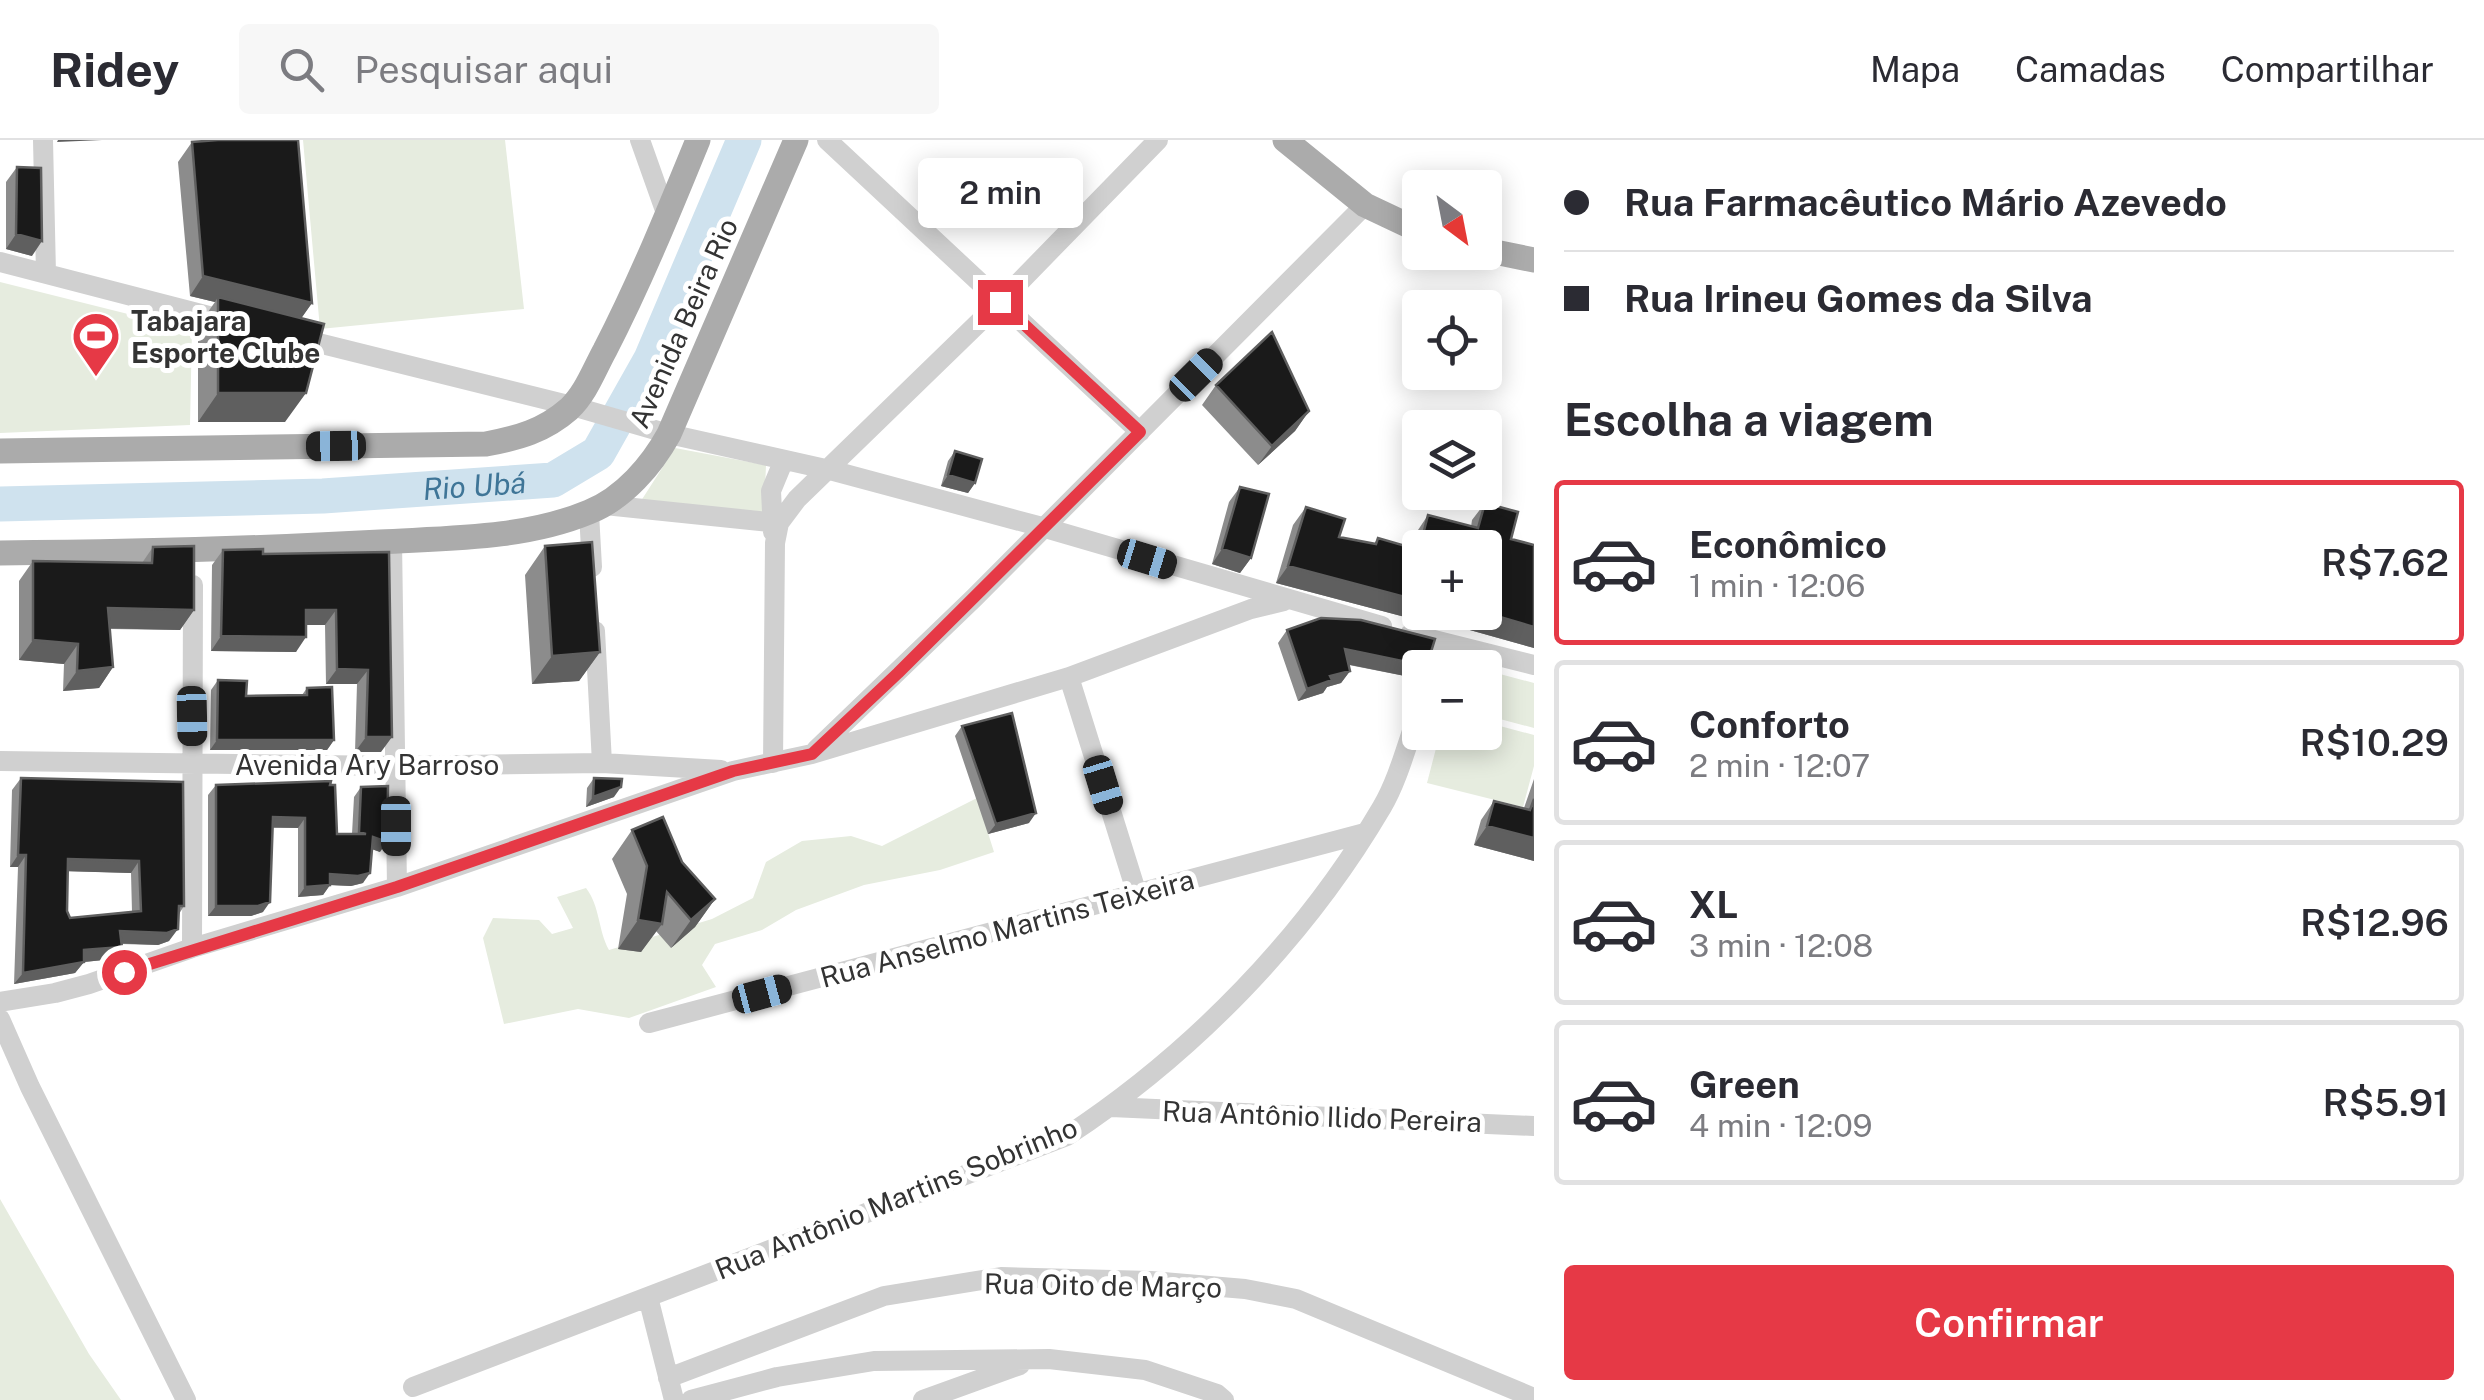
<!DOCTYPE html>
<html lang="pt">
<meta charset="utf-8">
<style>
:root{--surface:#fff;--page:#f7f7f7;--text:#2b2b33;--muted:#7c7c81;--line:#e1e1e2;--accent:#e63946}
body{margin:0;font-family:"Public Sans",sans-serif;background:var(--page);color:var(--text);height:100vh;display:flex;flex-direction:column;font-size:38px;white-space:nowrap}
*{box-sizing:border-box;margin:0}
p{font-size:32px;color:var(--muted)}
.icon{flex:none;width:55px;height:55px;fill:none;stroke:currentColor;stroke-width:2;stroke-linecap:round;stroke-linejoin:round}
.map{position:relative;flex:1;overflow:hidden}
.side{display:flex;flex-direction:column;background:var(--surface);width:950px}
.side>*{flex:none}
.top-card{display:grid;align-content:center;height:220px;padding:0 30px;background:var(--surface)}
.needle{width:65px;rotate:148deg}
.buttons{position:absolute;left:1402px;top:30px;display:grid;gap:20px}
.buttons a{display:grid;place-items:center;width:100px;height:100px;border-radius:10px;background:var(--surface);box-shadow:0 5px 25px #0003;font-size:50px}
.end{position:absolute;width:45px;height:45px;margin:-22px;border:12px solid #e63946;background:#fff;box-shadow:0 0 0 5px #fff}
.from{border-radius:50%}
.bubble{position:absolute;height:70px;border-radius:10px;background:var(--surface);box-shadow:0 5px 25px #0003;font-size:32px;font-weight:600;line-height:70px;text-align:center}
.car{position:absolute;width:30px;height:60px;margin:-30px -15px;border-radius:12px;box-shadow:0 0 8px 2px #0007;background:linear-gradient(#222 24%,#8ab4d8 0 40%,#222 0 76%,#8ab4d8 0 86%,#222 0)}
.top-card b{display:flex;align-items:center;gap:35px;height:95px;font-size:38px}
.top-card b+b{border-top:2px solid var(--line)}
.top-card i{width:25px;height:25px;background:var(--text)}
ul{padding:0;list-style:none}
li{display:flex;align-items:center;gap:30px;height:165px;margin:0 20px 15px;padding:0 10px;border:5px solid var(--line);border-radius:10px}
li div{flex:1}
li b{display:block;font-size:38px}
li em{font-style:normal;font-weight:600}
li.active{border-color:var(--accent)}
li>.icon{width:90px;height:90px;stroke-width:1.5}
h2{padding:0 30px;font-size:45px;line-height:120px}
.button{display:flex;gap:20px;margin-top:auto;padding:20px 30px}
.button a{flex:1;height:115px;border-radius:10px;background:var(--accent);color:#fff;font-size:40px;font-weight:600;line-height:115px;text-align:center}
header{display:flex;align-items:center;gap:60px;box-sizing:border-box;height:140px;padding:0 50px;background:var(--surface);border-bottom:2px solid var(--line)}
header strong{font-size:48px}
nav{display:flex;gap:55px;margin-inline-start:auto;font-size:35px}
.search{width:700px;height:90px;background:var(--page);display:flex;align-items:center;gap:25px;box-sizing:border-box;padding:0 35px;border-radius:10px;color:var(--muted);font-size:38px}
main{display:flex;flex:1;min-height:0}
.map>svg:first-child{display:block}
.green{fill:#e6ecdf}
.lines{fill:none;stroke-linecap:round;stroke-linejoin:round}
.river{stroke:#cfe2ee;stroke-width:35}
.minor{stroke:#d0d0d0;stroke-width:20}
.major{stroke:#ababab;stroke-width:25}
.wall{fill:#8c8c8c;fill-rule:evenodd}
.shaded-wall{fill:#5f5f5f}
.building{fill:#1a1a1a;stroke:#5f5f5f;stroke-width:2.5;fill-rule:evenodd}
.route{stroke:#e63946;stroke-width:12}
.labels{text-anchor:middle;dominant-baseline:central;stroke-width:10;stroke-linejoin:round;paint-order:stroke}
.poi-label{font-size:28px;font-weight:bold;fill:#333;stroke:#fff;text-anchor:start}
.street-label{font-size:28px;fill:#333;stroke:#fff}
.water-label{font-size:30px;font-style:italic;fill:#3f7597;stroke:#fff}
</style>
<header>
<strong>Ridey</strong>
<div class="search"><svg class="icon" aria-label="search" viewBox="0 0 24 24"><circle cx="10" cy="10" r="6"/><path d="M15 15l6 6"/></svg>Pesquisar aqui</div>
<nav><a>Mapa</a><a>Camadas</a><a>Compartilhar</a></nav>
</header>
<main>
<div class="map">
<svg width="1534" height="1260" viewBox="0 0 1534 1260">
<rect width="100%" height="100%" fill="#fff"/>
<path class="green" d="M303 0H505L524 169 320 189Z
M0 142 192 190 190 285 0 293Z
M675 308 766 325 764 374 639 364Z
M1485 530 1534 543V588L1485 575Z
M1485 582 1534 595V626L1523 667 1427 643 1440 593 1485 592Z
M977 658 994 712 940 730 864 745 796 770 762 790 715 804 702 825 716 847 629 878 578 869 504 884 483 798 493 778 539 780 552 794 573 788 557 757 586 748C600 766 598 790 609 810L712 779 753 758 766 722 802 701 851 696 882 706Z
M0 1059 89 1214 121 1260H0Z"/>
<g class="lines">
<path class="river" id="s1" d="M0 364 323 356 553 340 598 313 651 219 744 0"/>
<path class="minor" d="M43 0 46 134
M640 0 667 76
M827 0 1140 292
M0 122 232 182
M294 197 572 266 669 294 830 330 1042 387 1382 486
M605 365 779 383
M589 373 592 427
M773 392 771 351 783 322
M392 401 397 747
M595 491 602 623
M1410 494 1534 525
M1435 528 1444 503
M1069 537 1137 754
M816 610 974 458 1365 65
M0 621 396 626 602 623 721 630
M773 623 775 403 779 383 797 359 1000 162 1158 0
M192 808 193 445
M0 862 55 853 89 844 192 808 397 747 733 631 812 614 1069 537 1251 469 1284 461
M0 879 30 947 186 1260
M649 883 1365 693
M1111 967 1534 986
M648 1157 674 1260
M668 1238 884 1156 1001 1137 1151 1141 1245 1149 1296 1159 1534 1258
M413 1247 1067 996C1193 913 1305 798 1382 667 1399 638 1408 600 1420 568
M691 1260 777 1237 874 1221 1049 1219 1145 1230 1217 1254 1224 1260
M923 1260 1020 1225"/>
<path class="major" d="M1285 0 1365 65 1420 91
M1485 110 1534 120
M0 311 486 304C518 298 544 291 569 269 586 253 594 230 605 210 640 142 669 71 698 0
M0 413C127 412 253 409 380 402 449 398 524 399 589 372 624 358 652 325 669 294L796 0"/>
</g>
<path class="wall" d="M192 2 312 163 301 178 285 282H198V186L215 162 190 156 178 22Z
M17 27 32 116 6 109V42Z
M1216 245 1309 271 1295 291 1258 325 1202 265Z
M955 311 975 343 968 353 941 346 948 321Z
M1240 347 1251 418 1240 433 1212 424 1229 362Z
M1485 363 1511 399 1534 405V508L1427 478 1424 482 1276 443 1293 385 1306 367 1339 397 1374 404 1378 398 1412 408 1416 393 1428 375 1471 387 1472 380Z
M545 406 600 512 579 541 532 544 525 435Z
M153 407 194 470 180 490 110 489 113 527 99 548 63 551 64 524 19 520V441L33 421 142 423Z
M223 410 263 414 389 412 381 612H355L357 544H326L325 485H306L296 512 211 511 212 425Z
M1287 490 1420 539 1349 525 1350 531 1341 543 1327 547 1323 553 1298 561 1278 503Z
M218 540 246 556 302 555 307 548 334 600 327 610H210L211 550Z
M962 586 1029 683 988 694 955 596Z
M21 638 183 642 184 766 179 774 169 801 158 805 121 804 113 819 84 822 75 833 14 844 18 727H10L12 650ZM67 731 131 733 132 772 70 778 67 771Z
M594 638 614 657 586 667 587 648Z
M1534 639V721L1474 705 1481 680 1494 661 1524 668Z
M331 641 337 694H352L354 657 361 647 380 712 372 709 363 743 351 746 330 745 323 755 298 757V688H273L263 772 251 776H208V655L216 645Z
M632 690 682 722 715 759 695 787 671 808 656 791 641 812 618 809 627 754 612 719Z"/>
<path class="shaded-wall" d="M58 0H102L57 2Z
M16 94 42 101 32 116 6 109Z
M203 136 312 163 298 183 218 157 215 162 190 156Z
M218 253H306L285 282H198Z
M1309 271 1295 291 1258 325 1272 306Z
M948 335 975 343 968 353 941 346Z
M1222 409 1251 418 1240 433 1212 424Z
M1288 426 1420 461V472H1483L1534 487V508L1427 478 1424 482 1276 443Z
M108 468 194 470 180 490 94 488Z
M306 470H336L325 485H296Z
M221 496 306 497 296 512 211 511Z
M33 500 78 504 64 524 19 520Z
M1345 509 1431 528H1420V539L1336 522Z
M600 512 579 541 532 544 552 516Z
M113 527 99 548 63 551 77 531Z
M337 529 368 530 357 544H326Z
M1350 531 1341 543 1327 547 1323 553 1298 561 1307 549 1330 536Z
M366 597H392L381 612H355Z
M217 600H334L327 610H210Z
M621 647 614 657 586 667 593 657Z
M1036 673 1029 683 988 694 996 684Z
M273 677 305 678 298 688 266 687Z
M1487 686 1534 698V721L1474 705Z
M373 697 387 702 380 712 366 707Z
M18 715H26L18 727H10Z
M68 719 139 721 131 733 59 731Z
M370 733 363 743 351 746 330 745 323 755 298 757 305 747 330 734Z
M715 759 695 787 671 808 691 780Z
M270 762 263 772 251 776H208L216 766Z
M638 780 662 784 641 812 618 809Z
M178 789 169 801 158 805 112 803 120 791Z
M122 807 113 819 84 822 75 833 14 844 23 833 84 810Z"/>
<path class="building" d="M218 0H298L312 163 203 136 192 2Z
M17 27 41 28 42 101 16 94Z
M218 157 324 184 306 253H218Z
M1272 192 1309 271 1272 306 1216 245Z
M955 311 982 319 975 343 948 335Z
M1240 347 1269 354 1251 418 1222 409Z
M1485 363 1518 372 1511 399 1534 405V487L1483 472H1485V408H1420V461L1288 426 1306 367 1345 379 1339 397 1376 404 1378 398 1419 410 1428 375 1478 388Z
M592 402 600 512 552 516 545 406Z
M194 406V470L108 468 113 527 77 531 78 504 33 500V421L152 423 153 407Z
M263 409V414L389 412 392 597H366L368 530 337 529 336 470H306V497L221 496 223 410Z
M1321 478 1361 480 1435 499 1431 512V527L1345 509 1350 531 1330 536 1332 540 1307 549 1287 490Z
M218 540 247 541 246 556 307 555V548L332 547 334 600H217Z
M1012 573 1036 673 996 684 962 586Z
M21 638 183 642 184 766H179L178 789 167 793 120 791 122 807 84 810V822L23 833 26 715H18ZM68 719 139 721 141 771 70 778 67 771Z
M594 638 622 639 621 647 593 657Z
M331 641 330 645H335L337 694H366L359 692 361 647 388 646 387 702 373 697 370 733 358 736 330 734V745L305 747V678L273 677 270 762 258 766H216V645Z
M1534 659V698L1487 686 1494 661 1530 670Z
M663 677 682 722 715 759 691 780 667 752 662 784 638 780 647 726 632 690Z"/>
<g class="lines">
<path class="route" d="M124 832 397 747 733 631 812 614 898 533 1140 292 1000 162"/>
</g>
<defs>
<g id="stadium-pin" transform="scale(2.5)"><path d="M0 17L-7.5 6A9.5 9.5 0 1 1 7.5 6Z" fill="#e63946" stroke="#fff"/><path d="M0-5a6.5 5 0 1 0 0 10a6.5 5 0 1 0 0-10ZM-3.5-1.8h7v3.6h-7Z" fill="#fff"/></g>
</defs>
<g fill-rule="evenodd">
<use href="#stadium-pin" x="96" y="196"/>
</g>
<g class="labels">
<g class="poi-label">
<text x="131" y="180">Tabajara<tspan x="131" dy="32">Esporte Clube</tspan></text>
</g>
<g class="street-label">
<text transform="translate(683 183) rotate(-66)">Avenida Beira Rio</text>
<text x="367" y="624">Avenida Ary Barroso</text>
<text transform="translate(1007 788) rotate(-15)">Rua Anselmo Martins Teixeira</text>
<text transform="translate(1322 976) rotate(2)">Rua Antônio Ilido Pereira</text>
<text transform="translate(896 1058) rotate(-22)">Rua Antônio Martins Sobrinho</text>
<text transform="translate(1103 1145) rotate(1)">Rua Oito de Março</text>
</g>
<g class="water-label">
<text stroke="none"><textPath href="#s1" startOffset="475">Rio Ubá</textPath></text>
</g>
</g>
</svg>
<div class="buttons">
<a><svg class="needle" viewBox="-14 -14 28 28"><path d="M0-13l5 13h-10z" fill="#e53935"/><path d="M0 13l5-13h-10z" fill="#7c7c81"/></svg></a>
<a><svg class="icon" aria-label="locate" viewBox="0 0 24 24"><circle cx="12" cy="12" r="6"/><path d="M12 2v4M12 18v4M2 12h4M18 12h4"/></svg></a>
<a><svg class="icon" aria-label="layers" viewBox="0 0 24 24"><path d="M12 4l9 5-9 5-9-5zM3 14l9 5 9-5"/></svg></a>
<a>+</a>
<a>−</a>
</div>
<i class="end from" style="left:124px;top:832px"></i>
<i class="end" style="left:1000px;top:162px"></i>
<div class="bubble" style="left:918px;top:18px;width:165px">2 min</div>
<i class="car" style="left:1196px;top:235px;rotate:45deg"></i>
<i class="car" style="left:336px;top:306px;rotate:269deg"></i>
<i class="car" style="left:1147px;top:419px;rotate:107deg"></i>
<i class="car" style="left:192px;top:576px;rotate:179deg"></i>
<i class="car" style="left:1103px;top:645px;rotate:163deg"></i>
<i class="car" style="left:396px;top:686px;rotate:180deg"></i>
<i class="car" style="left:762px;top:854px;rotate:75deg"></i>
</div>
<section class="side">
<div class="top-card">
<b><i class="from"></i>Rua Farmacêutico Mário Azevedo</b>
<b><i></i>Rua Irineu Gomes da Silva</b>
</div>
<h2>Escolha a viagem</h2>
<ul>
<li class="active"><svg class="icon" aria-label="car" viewBox="0 0 24 24"><path d="M5 17H2v-5l4-1 3-4h7l3 4 3 1v5h-3M9 17h6M6 11h13"/><circle cx="7" cy="17" r="2"/><circle cx="17" cy="17" r="2"/></svg><div><b>Econômico</b><p>1 min · 12:06</p></div><em>R$7.62</em></li>
<li><svg class="icon" aria-label="car" viewBox="0 0 24 24"><path d="M5 17H2v-5l4-1 3-4h7l3 4 3 1v5h-3M9 17h6M6 11h13"/><circle cx="7" cy="17" r="2"/><circle cx="17" cy="17" r="2"/></svg><div><b>Conforto</b><p>2 min · 12:07</p></div><em>R$10.29</em></li>
<li><svg class="icon" aria-label="car" viewBox="0 0 24 24"><path d="M5 17H2v-5l4-1 3-4h7l3 4 3 1v5h-3M9 17h6M6 11h13"/><circle cx="7" cy="17" r="2"/><circle cx="17" cy="17" r="2"/></svg><div><b>XL</b><p>3 min · 12:08</p></div><em>R$12.96</em></li>
<li><svg class="icon" aria-label="car" viewBox="0 0 24 24"><path d="M5 17H2v-5l4-1 3-4h7l3 4 3 1v5h-3M9 17h6M6 11h13"/><circle cx="7" cy="17" r="2"/><circle cx="17" cy="17" r="2"/></svg><div><b>Green</b><p>4 min · 12:09</p></div><em>R$5.91</em></li>
</ul>
<div class="button"><a>Confirmar</a></div>
</section>
</main>
